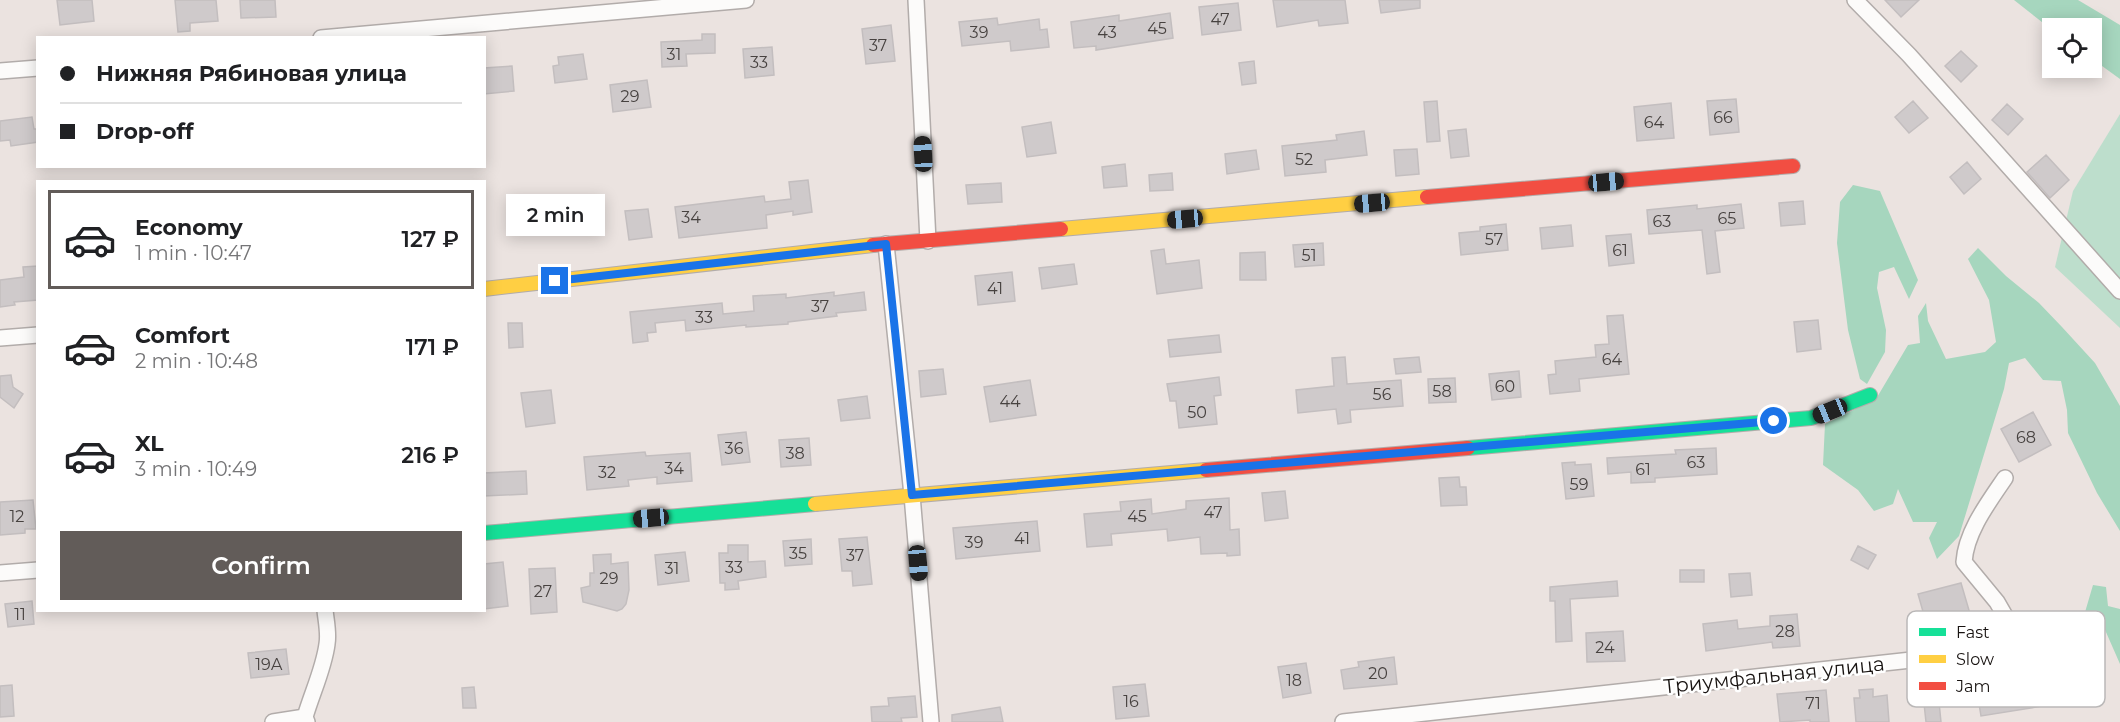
<!DOCTYPE html>
<meta charset="utf-8">
<style>
:root{--surface:#fff;--page:#f2f2f2;--text:#202124;--muted:#757577;--line:#e0e0e0;--accent:#625c59}
body{margin:0;font-family:Montserrat,sans-serif;background:var(--page);color:var(--text);height:100vh;display:flex;flex-direction:column;font-size:22px;white-space:nowrap}
*{box-sizing:border-box;margin:0}
p{font-size:20px;color:var(--muted)}
.icon{flex:none;width:33px;height:33px;fill:none;stroke:currentColor;stroke-width:2;stroke-linecap:round;stroke-linejoin:round}
.map{position:relative;flex:1;overflow:hidden}
.side{position:absolute;left:36px;top:180px;width:450px;height:432px;display:flex;flex-direction:column;background:var(--surface);border-radius:0px;box-shadow:0 3px 15px #0003}
.side>*{flex:none}
.guide{position:absolute;left:36px;top:36px;width:450px;height:132px;border-radius:0px;box-shadow:0 3px 15px #0003;display:grid;align-content:center;height:132px;padding:0 24px;background:var(--surface)}
.controls{position:absolute;left:2042px;top:18px;display:grid;gap:12px}
.controls a{display:grid;place-items:center;width:60px;height:60px;border-radius:0px;background:var(--surface);box-shadow:0 3px 15px #0003;font-size:30px}
.end{position:absolute;width:27px;height:27px;margin:-14px;border:8px solid #1a73e8;background:#fff;box-shadow:0 0 0 3px #fff}
.from{border-radius:50%}
.bubble{position:absolute;height:42px;border-radius:0px;background:var(--surface);box-shadow:0 3px 15px #0003;font-size:20px;font-weight:600;line-height:42px;text-align:center}
.car{position:absolute;width:18px;height:36px;margin:-18px -9px;border-radius:8px;box-shadow:0 0 4px 2px #0007;background:linear-gradient(#222 24%,#8ab4d8 0 40%,#222 0 76%,#8ab4d8 0 86%,#222 0)}
.guide b{display:flex;align-items:center;gap:21px;height:57px;font-size:22px}
.guide b+b{border-top:2px solid var(--line)}
.guide i{width:15px;height:15px;background:var(--text)}
ul{padding:10px 0 0;list-style:none}
li{display:flex;align-items:center;gap:18px;height:99px;margin:0 12px 9px;padding:0 12px;border:3px solid transparent;border-radius:0px}
li div{flex:1}
li b{display:block;font-size:22px}
li em{font-style:normal;font-weight:600}
li.current{border-color:var(--accent)}
li>.icon{width:54px;height:54px;stroke-width:1.5}
.primary-button{display:flex;gap:12px;margin-top:auto;padding:12px 24px}
.primary-button a{flex:1;height:69px;border-radius:0px;background:var(--accent);color:#fff;font-size:24px;font-weight:600;line-height:69px;text-align:center}
.map>svg:first-child{display:block}
.green{fill:#bddecc}
.forest{fill:#a6d6be}
.building{fill:#cfcacb;stroke:#c3bebf;stroke-width:1.5}
.lines{fill:none;stroke-linecap:round;stroke-linejoin:round}
.street-casing{stroke:#b2acaa;stroke-width:18}
.fast-casing{stroke:#b2acaa;stroke-width:16}
.slow-casing{stroke:#b2acaa;stroke-width:16}
.jam-casing{stroke:#b2acaa;stroke-width:16}
.street{stroke:#fcfbfa;stroke-width:15}
.fast{stroke:#16e098;stroke-width:14}
.slow{stroke:#ffcf43;stroke-width:14}
.jam{stroke:#f24e42;stroke-width:14}
.route{stroke:#1a73e8;stroke-width:8}
.labels{text-anchor:middle;dominant-baseline:central;stroke-width:5;stroke-linejoin:round;paint-order:stroke}
.number-label{font-size:16px;fill:#474240}
.street-label{font-size:20px;fill:#181311;stroke:#fff}
.key{fill:#fff;stroke:#bab8b8;stroke-width:1.5}
.key-label{font-size:16px;fill:#181311}
</style>
<div class="map">
<svg width="2120" height="722" viewBox="0 0 2120 722">
<rect width="100%" height="100%" fill="#ebe3e0"/>
<path class="green" d="M2120 114V328L2055 267 2073 191Z"/>
<path class="forest" d="M2014 0H2078L2120 25V79L2091 58V28L2052 30Z
M1853 185 1880 191 1918 280 1909 299 1894 267 1879 272 1877 288 1886 330 1885 352 1867 384 1860 379 1848 330 1837 243 1840 202Z
M1978 248 2006 276 2039 303 2062 327 2095 363 2120 406V531L2097 493 2068 433 2067 410 2061 381 2043 380 2025 358 2009 363 2004 389 1959 536 1937 559 1929 538 1937 522H1913L1898 489 1893 504 1874 511 1858 490 1823 465 1825 424 1876 399 1908 345 1920 343 1918 316 1926 303 1928 321 1946 359 1985 352 1996 342 1989 300 1968 259Z
M2093 585 2106 587 2108 606 2120 609V664L2102 623 2083 619Z"/>
<path class="building" d="M57 0H92L94 21 60 25Z
M175 0H216L218 21 190 23V31L178 32Z
M240 0H275L276 17 241 18Z
M1273 0H1345L1348 23 1319 26 1318 20 1277 27Z
M1379 0H1420V8L1381 13Z
M1885 0H1919L1901 17Z
M1238 3 1241 30 1202 35 1199 7Z
M1170 13 1173 38 1096 50V46L1074 48 1071 22 1119 15V21Z
M997 18 998 25 1039 19 1040 30 1047 29 1049 47 1011 51 1010 41 962 46 959 22Z
M891 25 895 61 866 64 862 29Z
M702 34H715V53L686 54 687 66 662 67 661 42 702 40Z
M772 47 774 75 745 78 743 49Z
M1961 51 1977 66 1961 82 1945 66Z
M583 54 587 79 555 83 553 66 559 65 558 57Z
M1254 61 1256 83 1242 85 1239 63Z
M512 66 514 91 484 94V68Z
M647 80 651 107 613 112 610 85Z
M1736 99 1739 132 1710 135 1707 101Z
M1437 101 1440 141 1427 142 1424 102Z
M1913 101 1928 118 1909 133 1895 117Z
M1671 103 1674 138 1637 141 1634 107Z
M2007 104 2023 119 2008 135 1992 120Z
M32 117 34 129H38V142L11 146 10 140 0 141V121Z
M1051 122 1056 153 1027 157 1022 127Z
M1466 129 1469 156 1451 158 1448 131Z
M1364 131 1367 155 1325 160 1326 172 1285 176 1282 146 1337 140 1336 135Z
M1417 149 1419 174 1396 176 1394 150Z
M1256 150 1259 169 1227 174 1225 154Z
M2046 155 2069 180 2050 198 2027 172Z
M1967 162 1981 179 1964 194 1950 177Z
M1125 164 1127 186 1104 188 1102 167Z
M1172 173 1173 190 1150 191 1149 175Z
M808 180 812 212 793 215V211L766 215 767 228 679 238 675 207 764 196 765 202 791 199 789 182Z
M1001 183 1002 202 968 204 966 185Z
M1803 201 1805 224 1781 226 1779 203Z
M1741 204 1744 228 1715 231 1720 272 1707 274 1702 230 1649 234 1647 210 1697 205V209Z
M648 209 652 237 629 240 625 211Z
M1506 224 1508 250 1461 255 1459 233 1480 231V227Z
M1571 225 1573 246 1542 249 1540 228Z
M1631 234 1634 263 1609 266 1606 236Z
M1323 243 1324 265 1295 267 1293 245Z
M1164 249 1166 264 1199 260 1202 288 1157 294 1151 251Z
M1265 252 1266 280H1240V253Z
M1074 264 1077 284 1042 289 1039 268Z
M38 266V300L14 302 15 305 0 307V280L24 277 23 267Z
M1012 272 1015 301 978 305 975 276Z
M834 292V296L864 292 866 310 836 313 837 316 788 322V324L746 327V325L686 331 685 320 655 323 656 332 647 333 648 341 633 343 630 312 722 303 723 314 754 311 753 296 786 294V298Z
M1623 315 1629 374 1579 379 1580 391 1550 394 1548 375 1556 374 1555 361 1596 357 1595 345 1609 344 1607 316Z
M1818 320 1821 349 1797 352 1794 322Z
M508 323H522L523 347 509 348Z
M1219 335 1221 352 1170 357 1168 340Z
M1345 357 1347 384 1401 380 1403 406 1350 410 1351 422 1338 424 1336 409 1298 413 1296 390 1334 386 1332 358Z
M1419 357 1421 372 1396 374 1394 359Z
M943 369 946 394 921 397 919 371Z
M1519 371 1521 397 1492 400 1489 374Z
M11 375 13 387 23 394 14 408 0 397V376Z
M1219 377 1221 395 1214 396 1217 424 1179 428 1176 401H1170L1167 384Z
M1455 378 1456 402 1429 403 1428 379Z
M1030 380 1036 415 990 422 984 387Z
M551 390 555 423 526 427 521 393Z
M867 396 870 418 841 421 838 400Z
M2033 412 2051 445 2019 462 2001 429Z
M746 432 750 462 722 465 718 435Z
M809 438 811 465 781 467 779 440Z
M1716 448 1717 474 1655 478V482L1631 483V472L1608 474 1607 458 1676 454 1675 450Z
M645 452 646 456 690 453 692 481 657 484V477L628 480 629 486 587 490 584 457Z
M1575 462V465L1591 464 1594 496 1566 499 1562 463Z
M526 471 527 494 484 496V473Z
M1459 477 1460 487H1466L1467 505 1441 506 1439 478Z
M1285 491 1288 518 1265 521 1262 493Z
M1229 498 1230 530 1239 529 1240 555 1227 556V553L1201 554 1200 537 1168 541 1167 529 1111 534 1112 545 1087 547 1084 514 1121 511 1120 502 1151 499 1152 514 1186 509V501Z
M33 500 36 529H25V533L0 535V502Z
M1037 521 1040 551 956 559 953 528Z
M867 537 872 584 853 586 852 571H842L839 539Z
M811 539 812 564 785 566 783 541Z
M728 545H748V562L765 561 766 577 738 581 739 589 725 590V583H720L719 553H728Z
M1858 546 1876 555 1868 569 1851 560Z
M685 552 689 581 658 585 655 555Z
M611 554V564L628 562 629 590 626 604 622 609 617 611 583 602 581 588 590 586V573H594L593 555Z
M503 562 508 606 484 609V564Z
M555 568 557 612 531 614 529 569Z
M1680 570H1704V582H1680Z
M1750 573 1752 595 1731 597 1729 574Z
M1617 581 1618 596 1570 599 1572 641 1556 642 1555 601H1550V587Z
M1961 583 1973 624 1930 636 1918 594Z
M32 601 34 624 8 627 5 604Z
M1797 614 1800 646 1773 648 1772 642 1706 651 1703 624 1737 620 1738 629 1770 626V616Z
M1623 631 1625 661 1587 662 1586 633Z
M286 649 289 674 251 678 248 653Z
M1394 657 1397 684 1344 689 1341 670 1359 667 1358 662Z
M1306 663 1311 693 1283 698 1278 667Z
M2074 668 2076 693 2060 695 2061 703 1981 716 1976 685 2008 680 2010 697 2044 695 2042 677 2048 676 2047 671Z
M1145 684 1149 716 1116 719 1113 687Z
M12 685 14 716 0 717V686Z
M474 687 476 708H463L462 688Z
M1873 689V697L1887 695 1889 722H1856L1854 698H1860L1859 690Z
M1826 690 1829 722H1810V720L1780 722 1777 694Z
M1938 692 1941 722H1926L1923 694Z
M915 696 917 717 901 718 902 722H872L871 707 889 706 888 698Z
M1000 707 1003 722H952V715Z"/>
<g class="lines">
<g class="street-casing">
<path id="street" d="M916 0 928 241
M1855 0 1909 55 2120 291
M321 38 746 0
M0 71 38 68
M886 244 912 495 931 722
M0 338 38 335
M0 573 38 570
M305 717C312 693 324 668 327 644 329 633 326 621 325 610
M273 722 305 717 307 722
M1343 722 2003 650 2012 643V628L1997 602 1964 562C1966 532 1988 503 2005 478"/>
</g>
<g class="fast-casing">
<path id="fast" d="M1468 448 1811 418 1870 395
M484 533 815 504"/>
</g>
<g class="slow-casing">
<path id="slow" d="M1061 229 1427 197
M484 289 873 245
M815 504 1206 470"/>
</g>
<g class="jam-casing">
<path id="jam" d="M1427 197 1793 166
M873 245 1061 229
M1206 470 1468 448"/>
</g>
<use href="#street" class="street"/>
<use href="#fast" class="fast"/>
<use href="#slow" class="slow"/>
<use href="#jam" class="jam"/>
</g>
<g class="lines">
<path class="route" d="M555 281 886 244 912 495 1774 421"/>
</g>
<g class="labels">
<g class="number-label">
<text x="1220" y="19">47</text>
<text x="1157" y="28">45</text>
<text x="979" y="32">39</text>
<text x="1107" y="32">43</text>
<text x="878" y="45">37</text>
<text x="674" y="54">31</text>
<text x="759" y="62">33</text>
<text x="630" y="96">29</text>
<text x="1723" y="117">66</text>
<text x="1654" y="122">64</text>
<text x="1304" y="159">52</text>
<text x="691" y="217">34</text>
<text x="1727" y="218">65</text>
<text x="1662" y="221">63</text>
<text x="1494" y="239">57</text>
<text x="1620" y="250">61</text>
<text x="1309" y="255">51</text>
<text x="995" y="288">41</text>
<text x="820" y="306">37</text>
<text x="704" y="317">33</text>
<text x="1612" y="359">64</text>
<text x="1505" y="386">60</text>
<text x="1442" y="391">58</text>
<text x="1382" y="394">56</text>
<text x="1010" y="401">44</text>
<text x="1197" y="412">50</text>
<text x="2026" y="437">68</text>
<text x="734" y="448">36</text>
<text x="795" y="453">38</text>
<text x="1696" y="462">63</text>
<text x="674" y="468">34</text>
<text x="1643" y="469">61</text>
<text x="607" y="472">32</text>
<text x="1579" y="484">59</text>
<text x="1213" y="512">47</text>
<text x="17" y="516">12</text>
<text x="1137" y="516">45</text>
<text x="1022" y="538">41</text>
<text x="974" y="542">39</text>
<text x="798" y="553">35</text>
<text x="855" y="555">37</text>
<text x="734" y="567">33</text>
<text x="672" y="568">31</text>
<text x="609" y="578">29</text>
<text x="543" y="591">27</text>
<text x="20" y="614">11</text>
<text x="1785" y="631">28</text>
<text x="1605" y="647">24</text>
<text x="269" y="664">19А</text>
<text x="1378" y="673">20</text>
<text x="1294" y="680">18</text>
<text x="1131" y="701">16</text>
<text x="1813" y="703">71</text>
</g>
<g class="street-label">
<text transform="translate(1774 675) rotate(-6)">Триумфальная улица</text>
</g>
</g>
<rect x="1907" y="611" width="198" height="96" rx="9" class="key"/>
<rect x="1919" y="628" width="27" height="8" fill="#16e098"/>
<rect x="1919" y="655" width="27" height="8" fill="#ffcf43"/>
<rect x="1919" y="682" width="27" height="8" fill="#f24e42"/>
<g class="key-label">
<text x="1956" y="638">Fast</text>
<text x="1956" y="665">Slow</text>
<text x="1956" y="692">Jam</text>
</g>
</svg>
<div class="controls">
<a><svg class="icon" aria-label="locate" viewBox="0 0 24 24"><circle cx="12" cy="12" r="6"/><path d="M12 2v4M12 18v4M2 12h4M18 12h4"/></svg></a>
</div>
<i class="end from" style="left:1774px;top:421px"></i>
<i class="end" style="left:555px;top:281px"></i>
<div class="bubble" style="left:506px;top:194px;width:99px">2 min</div>
<i class="car" style="left:923px;top:154px;rotate:357deg"></i>
<i class="car" style="left:1606px;top:182px;rotate:85deg"></i>
<i class="car" style="left:1372px;top:203px;rotate:265deg"></i>
<i class="car" style="left:1185px;top:219px;rotate:265deg"></i>
<i class="car" style="left:1830px;top:411px;rotate:248deg"></i>
<i class="car" style="left:651px;top:518px;rotate:265deg"></i>
<i class="car" style="left:918px;top:563px;rotate:175deg"></i>
<div class="guide">
<b><i class="from"></i>Нижняя Рябиновая улица</b>
<b><i></i>Drop-off</b>
</div>
<section class="side">
<ul>
<li class="current"><svg class="icon" aria-label="car" viewBox="0 0 24 24"><path d="M5 17H2v-5l4-1 3-4h7l3 4 3 1v5h-3M9 17h6M6 11h13"/><circle cx="7" cy="17" r="2"/><circle cx="17" cy="17" r="2"/></svg><div><b>Economy</b><p>1 min · 10:47</p></div><em>127 ₽</em></li>
<li><svg class="icon" aria-label="car" viewBox="0 0 24 24"><path d="M5 17H2v-5l4-1 3-4h7l3 4 3 1v5h-3M9 17h6M6 11h13"/><circle cx="7" cy="17" r="2"/><circle cx="17" cy="17" r="2"/></svg><div><b>Comfort</b><p>2 min · 10:48</p></div><em>171 ₽</em></li>
<li><svg class="icon" aria-label="car" viewBox="0 0 24 24"><path d="M5 17H2v-5l4-1 3-4h7l3 4 3 1v5h-3M9 17h6M6 11h13"/><circle cx="7" cy="17" r="2"/><circle cx="17" cy="17" r="2"/></svg><div><b>XL</b><p>3 min · 10:49</p></div><em>216 ₽</em></li>
</ul>
<div class="primary-button"><a>Confirm</a></div>
</section>
</div>
